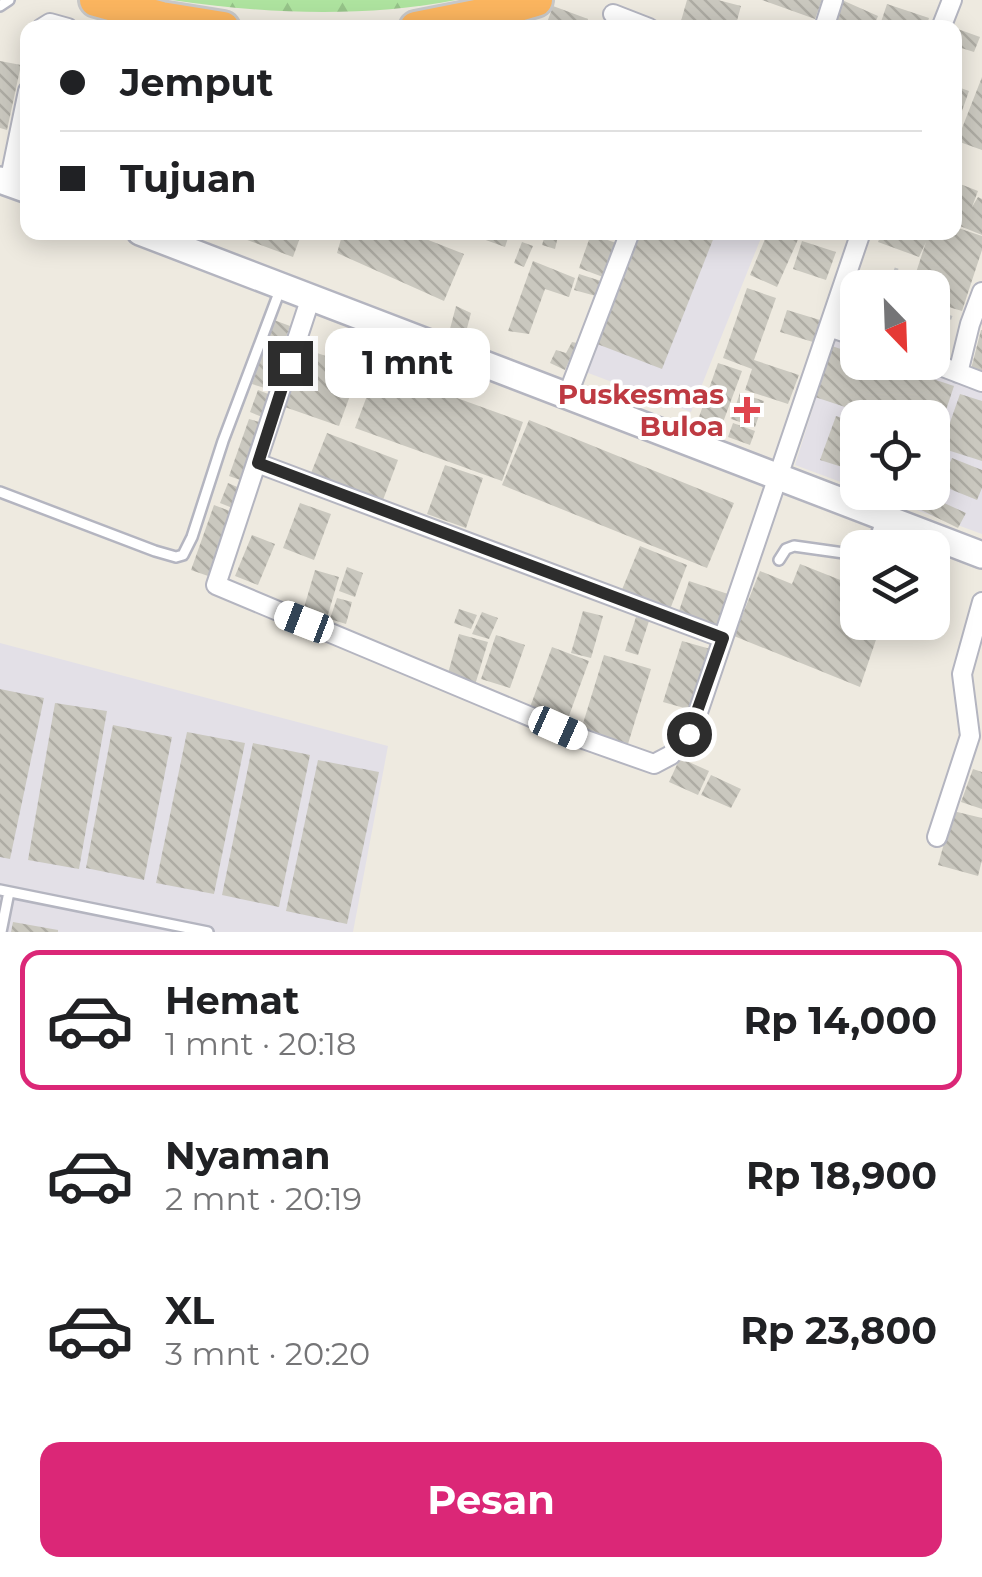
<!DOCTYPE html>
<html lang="id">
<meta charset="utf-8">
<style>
:root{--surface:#fff;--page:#f6f6f6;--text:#202124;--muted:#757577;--line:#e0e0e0;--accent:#db2777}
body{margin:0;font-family:Montserrat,sans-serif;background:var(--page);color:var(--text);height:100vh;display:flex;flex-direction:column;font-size:38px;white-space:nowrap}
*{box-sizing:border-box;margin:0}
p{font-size:32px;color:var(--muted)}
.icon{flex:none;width:55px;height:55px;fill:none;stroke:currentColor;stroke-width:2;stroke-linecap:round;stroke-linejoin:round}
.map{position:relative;height:932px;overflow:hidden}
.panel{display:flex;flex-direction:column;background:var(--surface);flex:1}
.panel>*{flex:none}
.banner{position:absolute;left:20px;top:20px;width:942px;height:220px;border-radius:20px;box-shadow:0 5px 25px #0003;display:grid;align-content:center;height:220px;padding:0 40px;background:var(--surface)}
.needle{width:65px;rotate:157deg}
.buttons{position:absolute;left:840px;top:270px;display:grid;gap:20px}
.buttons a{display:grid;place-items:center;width:110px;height:110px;border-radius:20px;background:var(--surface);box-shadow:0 5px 25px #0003;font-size:50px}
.end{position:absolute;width:45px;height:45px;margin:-22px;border:12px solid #2d2d2d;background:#fff;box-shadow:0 0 0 5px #fff}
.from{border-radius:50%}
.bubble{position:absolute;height:70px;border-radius:20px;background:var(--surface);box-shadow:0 5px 25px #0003;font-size:32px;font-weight:700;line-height:70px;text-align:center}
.car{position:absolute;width:30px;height:60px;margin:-30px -15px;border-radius:12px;box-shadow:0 0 8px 2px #0007;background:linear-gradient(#fff 24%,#345 0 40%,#fff 0 76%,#345 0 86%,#fff 0)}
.banner b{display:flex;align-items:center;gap:35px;height:95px;font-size:38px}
.banner b+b{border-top:2px solid var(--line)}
.banner i{width:25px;height:25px;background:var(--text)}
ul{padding:18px 0 0;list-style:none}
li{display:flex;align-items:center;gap:30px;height:140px;margin:0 20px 15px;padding:0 20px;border:5px solid transparent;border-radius:20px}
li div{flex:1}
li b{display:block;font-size:38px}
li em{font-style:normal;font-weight:700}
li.selected{border-color:var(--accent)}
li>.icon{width:90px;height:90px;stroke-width:1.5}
.action{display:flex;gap:20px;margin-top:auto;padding:20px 40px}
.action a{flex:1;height:115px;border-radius:20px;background:var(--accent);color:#fff;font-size:40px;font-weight:700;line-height:115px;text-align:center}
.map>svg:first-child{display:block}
.industrial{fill:#e3e0e7}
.forest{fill:url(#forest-firs)}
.building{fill:url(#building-back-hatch)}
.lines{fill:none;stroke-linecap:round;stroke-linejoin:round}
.lane-casing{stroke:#b4b5c0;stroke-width:14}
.street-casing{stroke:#b4b5c0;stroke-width:22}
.secondary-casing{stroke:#b4b5c0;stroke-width:30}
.highway-casing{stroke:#c8c8c8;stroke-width:38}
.path{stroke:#c8c8c8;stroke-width:4;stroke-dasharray:8 5;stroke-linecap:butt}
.lane{stroke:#fff;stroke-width:9}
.street{stroke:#fff;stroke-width:18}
.secondary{stroke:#fff;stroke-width:25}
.highway{stroke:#fbb55f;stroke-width:32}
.route{stroke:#2d2d2d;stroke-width:12}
.health-dot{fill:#e0444e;stroke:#fff;stroke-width:4}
.labels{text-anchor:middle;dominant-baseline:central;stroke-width:8;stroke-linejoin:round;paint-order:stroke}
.health-label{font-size:28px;font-weight:bold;fill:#be3a42;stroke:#fff;text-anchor:end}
</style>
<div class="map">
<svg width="982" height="932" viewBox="0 0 982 932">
<defs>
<pattern id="forest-firs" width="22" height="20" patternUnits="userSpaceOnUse" patternTransform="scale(2.5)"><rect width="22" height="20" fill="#aee39f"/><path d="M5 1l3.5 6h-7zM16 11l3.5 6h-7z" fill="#96c389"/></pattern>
<pattern id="building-back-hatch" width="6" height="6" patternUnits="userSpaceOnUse" patternTransform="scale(2.5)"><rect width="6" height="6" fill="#cac8bf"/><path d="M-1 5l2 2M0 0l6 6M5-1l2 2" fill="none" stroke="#aeaca4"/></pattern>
</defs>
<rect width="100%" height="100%" fill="#eeeae0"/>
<path class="industrial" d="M636 233H763L691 412 583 371Z
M836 335 857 343 858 362 912 363 982 388V534L870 493 932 492V418H858L857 488 795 465Z
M0 643 388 746 353 932H0Z"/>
<path class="forest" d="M172 0H456C363 18 266 14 172 0Z"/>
<path class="building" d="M687 0H718L741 6 735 28H679Z
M762 0H822L815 19Z
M842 0 878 16 873 28H842L831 23Z
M887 4 929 18 926 28H879Z
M553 6 588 19 584 28H545Z
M955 28 980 37 974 52 955 46Z
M0 61 21 65 7 130 0 128Z
M982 77V150L957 141Z
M955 86 969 91 962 111 955 109Z
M955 182 978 191 972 207 978 197 982 199V235L955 224Z
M955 227 982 236V250L962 311 932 302V288H911L926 242 919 257 878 242 882 232H955Z
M226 232H302L293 257Z
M343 232H408L464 254 444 301 337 253Z
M486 232H510L505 247 483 239Z
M546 232H559L555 249 542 245Z
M636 232H716L662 369 592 342Z
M768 232 800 235 777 287 750 275Z
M591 234 616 243 603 277 579 268Z
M802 241 836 252 826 280 793 269Z
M522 242 533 246 524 267 514 263Z
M533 261 575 278 569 297 545 289 529 334 508 331Z
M579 274 601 281 596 296 574 290Z
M747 288 776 298 754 360 799 375 788 404 745 390 752 369 723 358Z
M456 306 471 313 466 332 450 329Z
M787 310 820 320 813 342 780 332Z
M274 320 290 326 268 389 252 384Z
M981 330H982V376L970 373Z
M572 342 577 343 565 370 550 363 556 350 566 353Z
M832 346 858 355V362H882L954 386 937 437 932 435V418H878L815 397Z
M300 347 360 368 339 426 279 405Z
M718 363 742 371 722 425 699 417Z
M377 369 523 422 502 481 355 428Z
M258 390 276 397 267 419 250 412Z
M740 393 764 401 755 427 731 419Z
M960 394 982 401V461L941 448Z
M836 416 858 423V472L820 460Z
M249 419 266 424 246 482 229 476Z
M529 420 734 503 707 568 502 485Z
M733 423 755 431 750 445 728 437Z
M327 433 398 460 383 500 311 473Z
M952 458 982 470V488L977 500 940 485Z
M445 465 483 478 466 528 427 514Z
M228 483 242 489 235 509 220 503Z
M920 492 966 513 958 528 913 506Z
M300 503 331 514 314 560 283 548Z
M214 505 235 513 211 577 191 570Z
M252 535 275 544 258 585 235 576Z
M640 546 687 565 669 612 621 592Z
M800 564 858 587V622H882L860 687 734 636 760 571 792 584Z
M347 567 363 573 355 597 339 591Z
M315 570 339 577 327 618 303 611Z
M689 581 731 595 720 627 678 614Z
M337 598 352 602 346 624 330 619Z
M459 609 477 615 471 629 454 623Z
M583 611 603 616 591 658 571 653Z
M482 612 498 618 489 639 472 634Z
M636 617 649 621 638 655 625 651Z
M459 634 488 642 475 685 447 677Z
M496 635 525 645 510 688 481 679Z
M682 641 714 650 695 711 663 702Z
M552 647 589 661 566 724 529 710Z
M604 655 651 669 628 744 581 730Z
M0 689 44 698 10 859 0 857Z
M55 703 107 711 79 869 28 860Z
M113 725 172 737 144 880 86 868Z
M187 732 245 743 214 894 156 883Z
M253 743 310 755 279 907 222 895Z
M680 758 709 771 698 795 669 782Z
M318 760 379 772 347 924 286 911Z
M973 769 982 772V809L961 802Z
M711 775 741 789 731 808 701 795Z
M953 811 982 818V860L978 876 938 865Z
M13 922 58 930V932H11Z"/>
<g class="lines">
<g class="lane-casing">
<path id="lane" d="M0 6 9 0
M0 492 155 551 176 557 183 555 192 537 223 441 280 290
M872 548 881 520
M779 560 786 549 794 546 858 555
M0 890 208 932
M1 932 9 892"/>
</g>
<g class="street-casing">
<path id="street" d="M613 14 649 28
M42 28 50 23 68 28
M824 28 833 0
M941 28 952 0
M9 183 28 91
M311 297 216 585 586 740 654 764 671 755 694 724 861 232
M829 327 858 337
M930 362 982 382
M958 373 970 324 982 292
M568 394 630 232
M257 463 723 638
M937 837 970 736 962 674 982 602"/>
</g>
<g class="secondary-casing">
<path id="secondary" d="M0 180 28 190
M140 232 982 555"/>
</g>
<g class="highway-casing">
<path id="highway" d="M96 0 161 18 223 28
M416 28 491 13 536 0"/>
</g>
<path class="path" d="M890 288 897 267
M932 311 952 318"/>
<use href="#lane" class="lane"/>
<use href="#street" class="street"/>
<use href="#secondary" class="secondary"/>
<use href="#highway" class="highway"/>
</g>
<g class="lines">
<path class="route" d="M290 363 258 463 723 638 689 734"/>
</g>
<path class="health-dot" d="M742 395h10v10h10v10h-10v10h-10v-10h-10v-10h10z"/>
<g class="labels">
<g class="health-label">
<text x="724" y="394">Puskesmas<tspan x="724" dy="32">Buloa</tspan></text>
</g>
</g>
</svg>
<div class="buttons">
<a><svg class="needle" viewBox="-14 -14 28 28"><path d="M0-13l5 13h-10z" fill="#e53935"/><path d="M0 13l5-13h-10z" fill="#757577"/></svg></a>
<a><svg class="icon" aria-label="locate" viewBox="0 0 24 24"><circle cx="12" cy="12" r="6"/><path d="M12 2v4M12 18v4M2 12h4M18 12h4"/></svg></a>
<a><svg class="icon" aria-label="layers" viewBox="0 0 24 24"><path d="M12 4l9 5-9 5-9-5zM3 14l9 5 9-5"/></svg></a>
</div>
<i class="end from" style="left:689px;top:734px"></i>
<i class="end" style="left:290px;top:363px"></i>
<div class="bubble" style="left:325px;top:328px;width:165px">1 mnt</div>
<i class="car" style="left:304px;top:622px;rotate:291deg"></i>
<i class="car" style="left:558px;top:728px;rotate:114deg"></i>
<div class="banner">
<b><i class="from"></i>Jemput</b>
<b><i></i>Tujuan</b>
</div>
</div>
<section class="panel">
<ul>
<li class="selected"><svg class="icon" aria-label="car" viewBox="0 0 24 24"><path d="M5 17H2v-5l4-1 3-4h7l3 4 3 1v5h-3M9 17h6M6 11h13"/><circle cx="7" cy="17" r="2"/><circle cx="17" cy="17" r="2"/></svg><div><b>Hemat</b><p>1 mnt · 20:18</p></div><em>Rp 14,000</em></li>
<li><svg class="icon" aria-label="car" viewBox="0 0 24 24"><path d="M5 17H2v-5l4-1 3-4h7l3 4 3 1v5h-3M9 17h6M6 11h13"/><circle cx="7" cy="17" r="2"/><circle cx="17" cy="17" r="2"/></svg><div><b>Nyaman</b><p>2 mnt · 20:19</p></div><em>Rp 18,900</em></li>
<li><svg class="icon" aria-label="car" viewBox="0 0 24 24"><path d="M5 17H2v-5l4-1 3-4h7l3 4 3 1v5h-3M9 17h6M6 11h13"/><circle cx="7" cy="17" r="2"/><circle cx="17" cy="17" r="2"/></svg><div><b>XL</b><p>3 mnt · 20:20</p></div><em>Rp 23,800</em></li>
</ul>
<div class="action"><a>Pesan</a></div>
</section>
